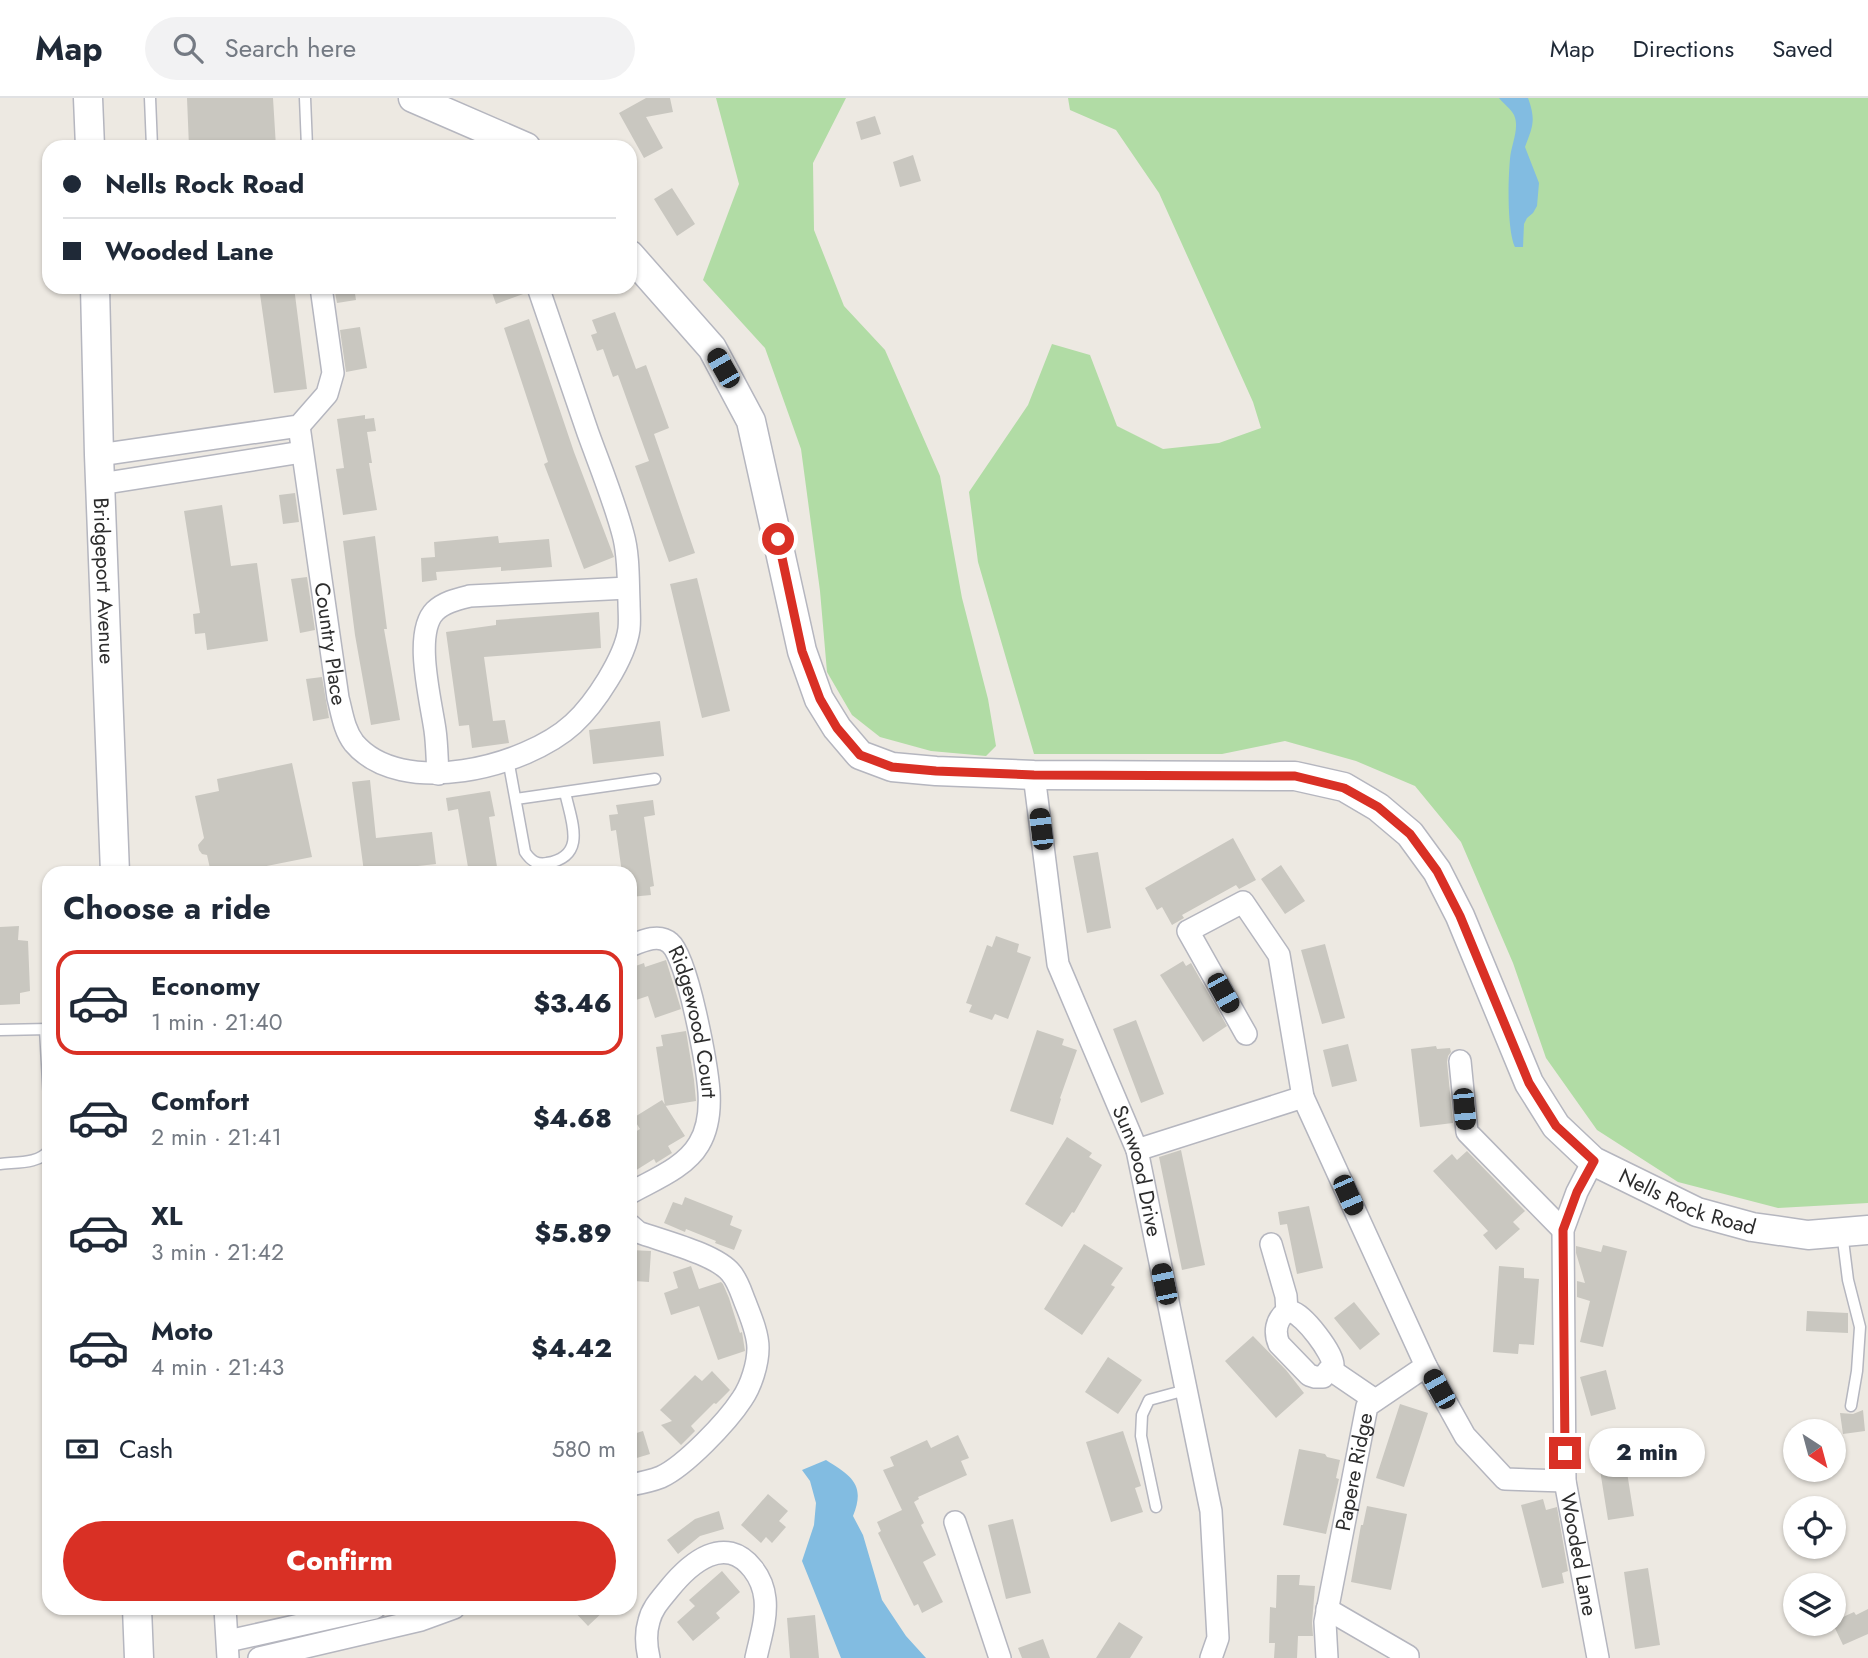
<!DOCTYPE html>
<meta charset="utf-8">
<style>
:root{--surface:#fff;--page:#f2f2f3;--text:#1f2937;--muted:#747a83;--line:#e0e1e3;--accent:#d93025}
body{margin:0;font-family:Jost,sans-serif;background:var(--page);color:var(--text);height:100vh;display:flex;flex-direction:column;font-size:26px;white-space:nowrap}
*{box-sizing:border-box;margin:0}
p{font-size:23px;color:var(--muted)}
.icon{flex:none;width:38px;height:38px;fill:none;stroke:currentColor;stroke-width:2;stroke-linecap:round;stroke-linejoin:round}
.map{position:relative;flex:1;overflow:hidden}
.panel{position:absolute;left:42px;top:768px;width:595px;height:749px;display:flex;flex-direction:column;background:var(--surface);border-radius:21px;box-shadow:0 2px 5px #0004}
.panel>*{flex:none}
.banner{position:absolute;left:42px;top:42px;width:595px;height:154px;border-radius:21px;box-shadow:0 2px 5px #0004;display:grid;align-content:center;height:154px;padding:0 21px;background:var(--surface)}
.needle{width:46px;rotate:144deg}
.buttons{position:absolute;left:1783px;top:1321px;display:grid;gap:14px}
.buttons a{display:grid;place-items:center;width:63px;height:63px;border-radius:50%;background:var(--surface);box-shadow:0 2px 5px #0004;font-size:35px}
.end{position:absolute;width:32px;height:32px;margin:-16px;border:9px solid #d93025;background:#fff;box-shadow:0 0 0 4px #fff}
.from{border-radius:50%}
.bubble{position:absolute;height:49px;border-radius:24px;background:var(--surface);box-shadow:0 2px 5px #0004;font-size:23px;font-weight:800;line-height:49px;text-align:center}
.car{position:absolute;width:21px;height:42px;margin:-21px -10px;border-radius:9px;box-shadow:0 0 5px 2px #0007;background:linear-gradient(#222 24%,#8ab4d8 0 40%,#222 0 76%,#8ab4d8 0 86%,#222 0)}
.banner b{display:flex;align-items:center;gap:24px;height:66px;font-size:26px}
.banner b+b{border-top:2px solid var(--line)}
.banner i{width:18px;height:18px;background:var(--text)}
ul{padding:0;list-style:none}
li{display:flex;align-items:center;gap:21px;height:105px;margin:0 14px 10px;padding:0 7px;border:4px solid transparent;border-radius:21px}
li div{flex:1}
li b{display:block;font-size:26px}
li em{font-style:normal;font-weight:800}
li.selected{border-color:var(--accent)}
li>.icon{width:63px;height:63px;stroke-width:1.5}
h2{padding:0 21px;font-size:32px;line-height:84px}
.pay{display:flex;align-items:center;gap:18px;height:77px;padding:0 21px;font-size:26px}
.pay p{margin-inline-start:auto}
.action{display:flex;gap:14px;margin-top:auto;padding:14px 21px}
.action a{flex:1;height:80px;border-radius:42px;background:var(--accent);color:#fff;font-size:28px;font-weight:800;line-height:80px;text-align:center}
header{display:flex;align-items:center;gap:42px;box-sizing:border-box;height:98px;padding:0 35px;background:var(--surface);border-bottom:2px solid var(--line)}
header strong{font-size:33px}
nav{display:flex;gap:38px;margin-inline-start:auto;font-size:24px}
.search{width:490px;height:63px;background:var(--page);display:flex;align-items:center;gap:18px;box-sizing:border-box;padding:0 24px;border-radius:38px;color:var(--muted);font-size:26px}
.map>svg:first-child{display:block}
.green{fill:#b1dca5}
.water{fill:#82bce1}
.building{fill:#c9c7c0}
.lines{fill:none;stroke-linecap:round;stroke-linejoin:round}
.service-casing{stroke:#b5b6bf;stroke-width:13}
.minor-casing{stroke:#b5b6bf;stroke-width:24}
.secondary-casing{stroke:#b5b6bf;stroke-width:31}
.service{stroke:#fff;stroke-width:10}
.minor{stroke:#fff;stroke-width:21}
.secondary{stroke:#fff;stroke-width:28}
.route{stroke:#d93025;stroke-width:9}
.labels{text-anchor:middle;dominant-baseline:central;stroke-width:6;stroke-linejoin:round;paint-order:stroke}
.street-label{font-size:21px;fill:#2d2d2d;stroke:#fff}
</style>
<header>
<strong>Map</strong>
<div class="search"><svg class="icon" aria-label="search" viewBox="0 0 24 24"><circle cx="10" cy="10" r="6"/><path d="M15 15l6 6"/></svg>Search here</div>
<nav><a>Map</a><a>Directions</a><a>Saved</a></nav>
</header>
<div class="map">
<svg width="1868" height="1560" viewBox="0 0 1868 1560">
<rect width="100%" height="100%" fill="#ede9e2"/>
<path class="green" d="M716 0H846L813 65 814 132 844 208 885 252 940 378 962 500 988 601 996 648 986 658 931 653 880 639 852 617 827 574 820 493 801 351 765 250 703 182 739 86Z
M1068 0H1868V1105L1778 1110 1678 1084 1597 1032 1546 960 1513 865 1461 744 1415 688 1356 663 1285 643 1222 656H1034L978 464 969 394 1028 307 1052 246 1090 257 1117 328 1163 351 1219 345 1261 330 1253 304 1159 95 1116 32 1070 12Z"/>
<path class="water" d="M1499 0H1528C1536 22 1533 28 1525 49L1539 85 1537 108 1533 115 1527 120 1524 126 1523 149H1515C1507 132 1508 82 1510 61 1511 47 1520 30 1514 17 1511 11 1503 5 1499 0Z
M826 1362C851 1378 866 1386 853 1418L863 1437 882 1502 906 1538 926 1560H841L802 1463 814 1427 816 1405 810 1383 802 1372Z"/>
<path class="building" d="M187 0H273L276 49H189Z
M646 0H670L673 14 646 19 663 50 644 60 619 15Z
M875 18 881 36 861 42 856 24Z
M913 57 921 83 900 89 893 64Z
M672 90 695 126 677 138 654 101Z
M259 189H294L307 291 274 295Z
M334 189H354L356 202 337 205Z
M490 189H525L526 195 496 206Z
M615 214 636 271 646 267 669 330 654 336 695 455 669 464 635 368 649 363 618 277 613 279 603 251 597 253 591 237 597 235 592 222Z
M529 221 574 354 614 459 584 471 544 366 548 364 504 230Z
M360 229 367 270 346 274 340 232Z
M365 317V321L374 320 376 333 367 334 372 365H369L377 412 343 417 336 371 344 370 337 321Z
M295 395 299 424 283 426 279 397Z
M222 407 231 468 257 465 268 543 207 552 205 535 195 536 193 516 200 515 184 413Z
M375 438 387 531H384L400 622 371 627 355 537 343 443Z
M498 438 499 445 549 441 552 469 501 473V469L436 474 437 482 422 484 421 460 435 459 434 444Z
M307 479 315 532 300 535 291 481Z
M697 480 730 613 702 620 670 486Z
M599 514 601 550 484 559 493 623 505 622 509 645 472 650 469 627 459 628 446 534 496 527V522Z
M322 579 329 620 313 623 306 581Z
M660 623 664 658 593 666 589 632Z
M292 665 312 759 232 775H211L207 757 202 756 199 752 198 747 204 740 195 698 219 693 217 681Z
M370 682 376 740 432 734 436 766 364 774 352 684Z
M490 693 495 718 489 719 498 775H469L458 711 448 713 446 700Z
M653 702 655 717 644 719 654 788 650 789 651 797 630 799V775H622L616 732 611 733 609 717 618 716 616 707Z
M1233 740 1256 782 1239 791 1236 787 1182 817 1184 820 1172 827 1162 809 1157 812 1145 790Z
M1098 754 1111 830 1087 835 1073 758Z
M1281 767 1305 803 1285 816 1261 781Z
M19 828 18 842 28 843 30 893 20 895V906L0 907V829Z
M996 838 1019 846 1017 854 1031 859 1008 921 995 916 992 922 969 914 972 907 966 905 987 847 992 849Z
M1325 846 1345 920 1322 926 1301 852Z
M666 862 681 911 655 920 648 898 630 904V870L644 865 645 869Z
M1183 863 1186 868 1191 865 1227 928 1203 944 1160 877Z
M1136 922 1164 996 1141 1005 1113 931Z
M1037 932 1064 941 1062 947 1077 952 1060 1000 1061 1001 1053 1027 1010 1013Z
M686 933 694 982 696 1003 665 1008 656 949 663 948 661 937Z
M1348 946 1357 983 1332 989 1323 952Z
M1436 948 1437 951 1450 950 1451 954 1448 958 1447 964 1453 1025 1420 1029 1411 951Z
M662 1002 685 1038 668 1048 672 1055 656 1065 654 1061 630 1076V1037L640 1031 633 1020Z
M1067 1039 1092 1055 1089 1059 1102 1067 1074 1115 1072 1114 1062 1129 1025 1106Z
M1181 1052 1205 1167 1182 1172 1159 1059Z
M1467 1053 1525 1113 1513 1124 1520 1131 1496 1152 1483 1137 1488 1133 1433 1073 1452 1056 1457 1062Z
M685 1099 733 1118 730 1127 742 1132 734 1152 715 1145 716 1143 686 1131 685 1134 664 1125 673 1104 682 1107Z
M1309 1108 1323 1170 1297 1176 1287 1126 1280 1127 1278 1114Z
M1084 1146 1123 1170 1111 1187 1115 1189 1082 1237 1044 1211Z
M1603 1147 1627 1153 1603 1249 1580 1244 1590 1203 1577 1199V1183L1585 1185 1576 1155V1148L1601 1154Z
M630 1152 651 1153 649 1184 634 1183 635 1171H630Z
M691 1168 699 1191 721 1184 723 1186 729 1200 740 1235 742 1234 745 1253 718 1262 699 1208 671 1217 664 1195 678 1190 673 1174Z
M1499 1168 1524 1170V1180L1539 1181 1534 1247 1519 1246 1518 1256 1493 1254Z
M1354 1204 1380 1236 1360 1252 1334 1220Z
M1807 1213 1848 1215V1235L1806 1233Z
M1253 1238 1286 1272 1304 1295 1276 1320 1225 1263Z
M1108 1259 1142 1282 1118 1316 1085 1294Z
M1606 1272 1616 1311 1591 1318 1580 1279Z
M712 1273 730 1292 716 1306 714 1305 691 1328 695 1333 681 1347 661 1327 672 1323 660 1312 695 1277 702 1283Z
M1400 1306 1428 1315 1404 1389 1376 1380Z
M1863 1312 1865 1333 1843 1336 1840 1315 1853 1316Z
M643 1333 650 1356 630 1362V1337Z
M1123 1333 1141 1388 1135 1390 1143 1414 1111 1424 1086 1344Z
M958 1337 969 1360 961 1363 967 1377 918 1399 919 1401 914 1404 924 1425 921 1427 936 1457 923 1464 943 1504 922 1515 918 1506 914 1508 878 1435 881 1433 877 1424 902 1412 883 1372 894 1368 890 1359 927 1342 931 1350Z
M1622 1343 1634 1418 1608 1422 1596 1347Z
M1299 1351 1325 1356 1327 1359 1340 1362 1336 1380 1339 1381 1326 1436 1283 1427Z
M768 1396 788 1413 779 1423 786 1429 772 1445 766 1439 761 1445 741 1427Z
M1543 1401 1546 1412 1557 1409 1568 1473 1562 1475 1564 1485 1542 1490 1521 1407Z
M1367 1408 1407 1416 1391 1492 1351 1484 1361 1427H1363Z
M719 1413 724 1431 700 1438 678 1456 667 1442 695 1421Z
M1013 1421 1031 1495 1006 1501 988 1427Z
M1648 1470 1660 1547 1635 1551 1624 1474Z
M722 1473 740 1494 716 1515 720 1520 693 1543 677 1524 695 1508 689 1502Z
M1277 1477H1300L1299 1487 1315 1488 1312 1525 1313 1538H1298L1297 1560H1274L1275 1545H1269L1270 1509 1276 1510Z
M571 1510H607L588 1528Z
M1868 1511V1536L1843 1547 1833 1526 1834 1523 1854 1514 1856 1517Z
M815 1517 819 1560H790L787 1520Z
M1119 1524 1143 1539 1130 1560H1096Z
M1043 1541 1050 1560H1022L1018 1550Z"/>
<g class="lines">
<g class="service-casing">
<path id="service" d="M150 0 152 49
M305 0 307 49
M508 661 525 754C531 763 537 767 547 765 588 758 571 723 565 694
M516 701 655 681
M45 931 49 1002
M0 932 49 931
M0 1066C15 1064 40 1066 49 1052
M1842 1134 1848 1182 1860 1229 1857 1273 1851 1308
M1156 1409 1141 1338 1142 1317 1149 1302 1186 1292"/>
</g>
<g class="minor-casing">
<g id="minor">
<path id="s1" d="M299 328 338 600C342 615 344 632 354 645 401 701 526 669 573 626 595 606 625 560 629 531 630 522 629 513 629 504 628 482 629 457 623 436 614 402 600 368 588 335 571 286 555 238 538 189"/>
<path d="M99 357 299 328 327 296 333 275 321 189"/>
<path d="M100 386 302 354"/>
<path d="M438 676C437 661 437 646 435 632 431 603 413 535 435 513 444 504 458 501 470 498L628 490"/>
<path id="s2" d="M1034 677 1058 866 1137 1052 1211 1413 1218 1540 1211 1560"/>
<path id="s3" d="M630 848C642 843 659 835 670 845 688 860 707 968 709 994 710 1011 708 1031 699 1046 685 1070 653 1082 630 1095"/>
<path d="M1246 936 1188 833 1243 804 1279 857 1303 999 1426 1268 1465 1338 1505 1381 1565 1383"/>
<path d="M1460 963 1467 1034 1563 1132"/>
<path d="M1137 1052 1303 999"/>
<path id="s4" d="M1593 1063 1577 1094 1563 1132 1565 1383 1598 1560"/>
<path d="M630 1127 638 1134C662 1143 716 1156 731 1175 738 1183 741 1194 745 1204 750 1217 758 1235 758 1250 758 1266 751 1288 742 1301 727 1324 685 1368 661 1379 651 1383 641 1385 630 1387"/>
<path d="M1271 1146 1286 1198 1287 1214"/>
<path d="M1286 1214C1288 1214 1290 1214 1292 1214 1304 1217 1333 1255 1333 1267L1323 1279H1315L1309 1277 1279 1246C1274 1234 1276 1222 1286 1214Z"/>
<path d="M1331 1272 1375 1302"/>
<path d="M955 1424 1000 1560"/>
<path d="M225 1510 228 1560"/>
<path d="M1327 1511 1408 1558V1560"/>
<path d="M228 1543 375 1510"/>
<path d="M259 1560 421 1522 454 1510"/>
<path d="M649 1560C646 1547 645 1536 649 1523 652 1510 661 1501 669 1491 690 1465 725 1435 753 1471 760 1480 764 1491 765 1501 767 1521 760 1541 756 1560"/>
<path id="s5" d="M1327 1560 1325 1524 1367 1308 1426 1268"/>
</g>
</g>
<g class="secondary-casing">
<g id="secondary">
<path d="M88 0 90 49"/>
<path d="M413 0 526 49"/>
<path id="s6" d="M630 157 712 250 751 323 802 553 819 601 837 630 860 657 892 669 936 673 1034 677 1295 678 1344 689 1378 709 1410 736 1437 773 1460 818 1529 985 1556 1028 1593 1063 1697 1114 1752 1129 1808 1137 1868 1132"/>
<path id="s7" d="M95 189 99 357 115 775"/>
<path d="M137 1510 139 1560"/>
</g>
</g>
<use href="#service" class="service"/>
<use href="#minor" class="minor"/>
<use href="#secondary" class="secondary"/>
</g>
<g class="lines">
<path class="route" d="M778 441 802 553 820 601 837 630 860 657 892 669 936 673 1034 677 1295 678 1344 690 1378 709 1410 736 1437 773 1460 818 1529 985 1556 1028 1594 1063 1577 1094 1563 1132 1565 1355"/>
</g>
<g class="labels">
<g class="street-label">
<text stroke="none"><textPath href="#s7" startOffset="294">Bridgeport Avenue</textPath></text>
<text stroke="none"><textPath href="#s1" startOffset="220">Country Place</textPath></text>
<text stroke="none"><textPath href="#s3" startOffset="126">Ridgewood Court</textPath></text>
<text stroke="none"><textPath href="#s2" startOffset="413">Sunwood Drive</textPath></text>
<text stroke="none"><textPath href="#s6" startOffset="1614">Nells Rock Road</textPath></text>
<text stroke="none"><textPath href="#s5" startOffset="189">Papere Ridge</textPath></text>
<text stroke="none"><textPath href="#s4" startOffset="401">Wooded Lane</textPath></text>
</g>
</g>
</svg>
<div class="buttons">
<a><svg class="needle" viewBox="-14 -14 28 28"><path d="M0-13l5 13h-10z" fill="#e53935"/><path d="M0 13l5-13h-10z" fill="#747a83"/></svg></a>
<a><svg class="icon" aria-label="locate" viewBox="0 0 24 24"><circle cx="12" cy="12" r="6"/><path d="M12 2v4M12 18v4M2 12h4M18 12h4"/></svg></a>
<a><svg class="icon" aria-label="layers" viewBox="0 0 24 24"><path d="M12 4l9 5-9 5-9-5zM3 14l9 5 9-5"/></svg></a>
</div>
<i class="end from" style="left:778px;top:441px"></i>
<i class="end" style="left:1565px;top:1355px"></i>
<div class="bubble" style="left:1589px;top:1330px;width:116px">2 min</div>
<i class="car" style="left:723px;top:270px;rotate:330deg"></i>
<i class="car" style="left:1041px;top:731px;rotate:353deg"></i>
<i class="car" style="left:1223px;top:895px;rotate:151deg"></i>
<i class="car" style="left:1464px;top:1011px;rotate:175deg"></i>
<i class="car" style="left:1348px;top:1097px;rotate:156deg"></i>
<i class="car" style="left:1164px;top:1186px;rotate:348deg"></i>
<i class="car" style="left:1439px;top:1291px;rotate:331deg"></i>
<div class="banner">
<b><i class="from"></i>Nells Rock Road</b>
<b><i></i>Wooded Lane</b>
</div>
<section class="panel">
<h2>Choose a ride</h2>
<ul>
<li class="selected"><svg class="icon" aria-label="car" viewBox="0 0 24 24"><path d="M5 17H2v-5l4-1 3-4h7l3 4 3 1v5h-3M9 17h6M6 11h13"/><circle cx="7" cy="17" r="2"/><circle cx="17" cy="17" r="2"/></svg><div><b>Economy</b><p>1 min · 21:40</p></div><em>$3.46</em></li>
<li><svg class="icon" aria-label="car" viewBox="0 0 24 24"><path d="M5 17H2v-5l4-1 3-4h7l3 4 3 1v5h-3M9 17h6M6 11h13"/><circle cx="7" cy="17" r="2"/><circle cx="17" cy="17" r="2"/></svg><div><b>Comfort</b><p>2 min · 21:41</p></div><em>$4.68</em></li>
<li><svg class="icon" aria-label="car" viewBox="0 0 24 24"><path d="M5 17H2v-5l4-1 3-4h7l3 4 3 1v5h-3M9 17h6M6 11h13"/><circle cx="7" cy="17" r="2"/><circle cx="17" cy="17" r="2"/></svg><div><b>XL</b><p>3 min · 21:42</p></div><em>$5.89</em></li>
<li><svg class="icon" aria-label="car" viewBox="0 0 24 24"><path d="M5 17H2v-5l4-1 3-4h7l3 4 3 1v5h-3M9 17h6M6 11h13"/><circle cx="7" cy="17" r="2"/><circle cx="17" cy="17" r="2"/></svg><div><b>Moto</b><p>4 min · 21:43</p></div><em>$4.42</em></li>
</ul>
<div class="pay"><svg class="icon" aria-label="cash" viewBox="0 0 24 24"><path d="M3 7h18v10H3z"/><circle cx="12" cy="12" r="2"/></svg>Cash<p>580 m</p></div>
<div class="action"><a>Confirm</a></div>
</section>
</div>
